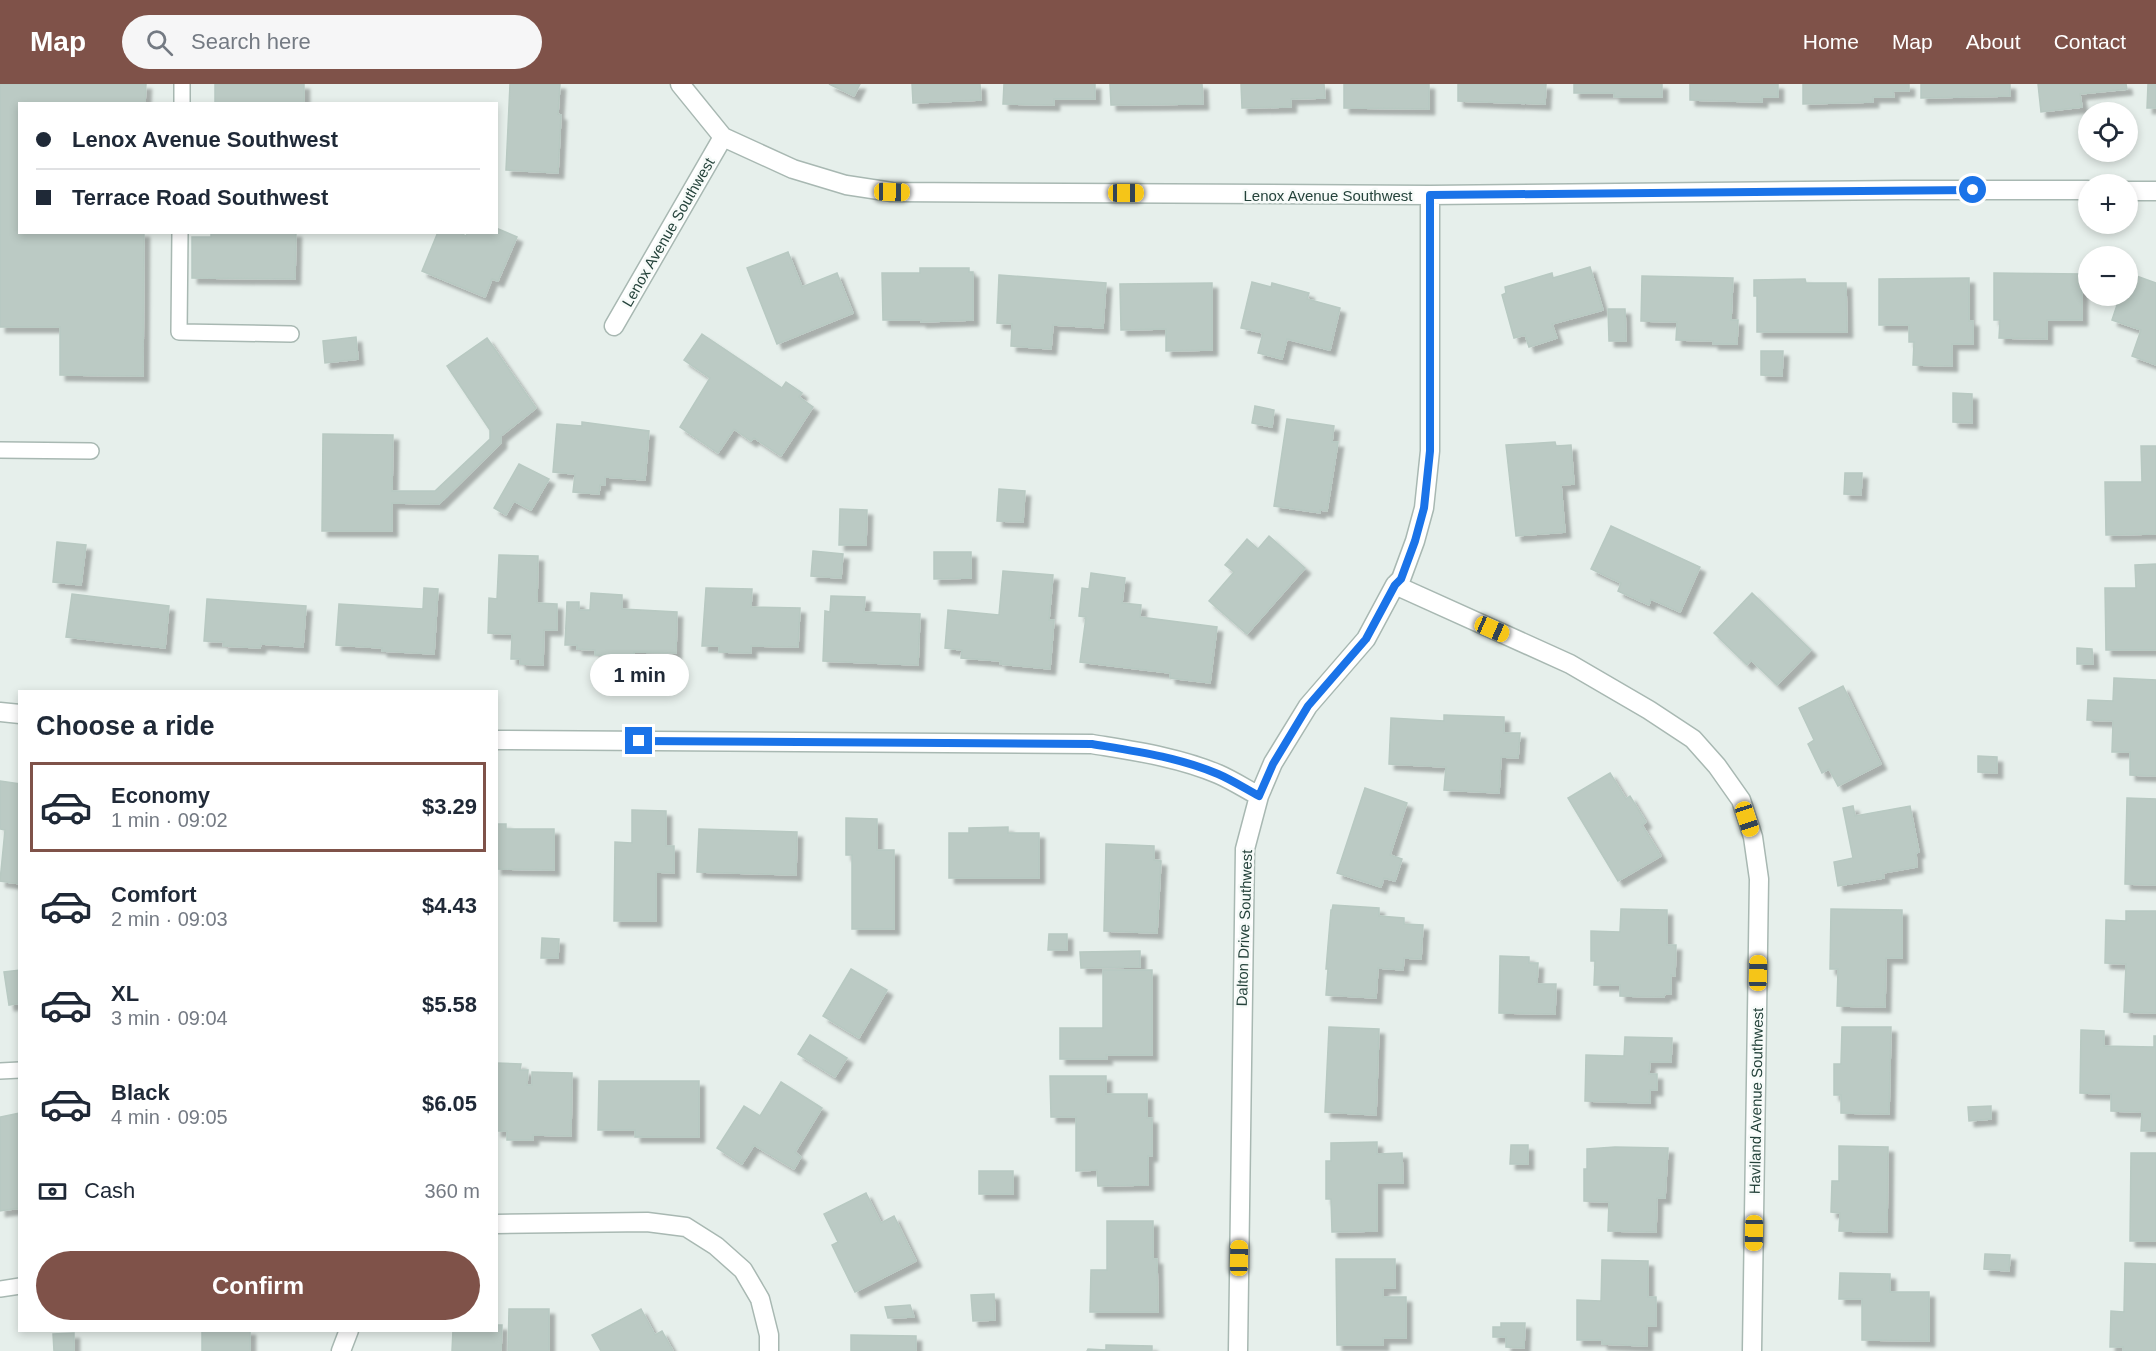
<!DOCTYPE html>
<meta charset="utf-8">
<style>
:root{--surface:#fff;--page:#f6f6f7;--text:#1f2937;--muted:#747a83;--line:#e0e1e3;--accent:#7f5249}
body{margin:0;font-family:Helvetica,sans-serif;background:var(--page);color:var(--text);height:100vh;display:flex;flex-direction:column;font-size:22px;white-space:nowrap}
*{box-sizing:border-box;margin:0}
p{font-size:20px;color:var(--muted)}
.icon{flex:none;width:33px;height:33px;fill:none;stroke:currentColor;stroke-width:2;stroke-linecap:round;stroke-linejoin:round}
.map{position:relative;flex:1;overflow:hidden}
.drawer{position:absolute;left:18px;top:606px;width:480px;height:642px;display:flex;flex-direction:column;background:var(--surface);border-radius:0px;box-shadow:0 3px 9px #0003}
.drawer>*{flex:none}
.banner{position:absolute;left:18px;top:18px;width:480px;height:132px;border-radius:0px;box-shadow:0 3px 9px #0003;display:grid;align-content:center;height:132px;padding:0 18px;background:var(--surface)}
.fabs{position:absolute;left:2078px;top:18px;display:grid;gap:12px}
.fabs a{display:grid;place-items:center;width:60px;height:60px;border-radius:50%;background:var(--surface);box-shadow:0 3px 9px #0003;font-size:30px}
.end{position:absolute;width:27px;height:27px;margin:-14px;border:8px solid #1a73e8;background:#fff;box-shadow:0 0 0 3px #fff}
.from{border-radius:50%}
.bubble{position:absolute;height:42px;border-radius:21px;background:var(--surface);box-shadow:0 3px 9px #0003;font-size:20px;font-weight:800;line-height:42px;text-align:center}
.car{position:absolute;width:18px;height:36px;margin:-18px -9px;border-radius:8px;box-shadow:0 0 4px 2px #0007;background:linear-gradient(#f5c518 24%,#345 0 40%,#f5c518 0 76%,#345 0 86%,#f5c518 0)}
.banner b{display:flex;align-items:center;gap:21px;height:57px;font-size:22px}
.banner b+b{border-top:2px solid var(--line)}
.banner i{width:15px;height:15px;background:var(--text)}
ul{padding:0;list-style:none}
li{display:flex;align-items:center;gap:18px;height:90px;margin:0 12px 9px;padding:0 6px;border:3px solid transparent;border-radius:0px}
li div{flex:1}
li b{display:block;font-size:22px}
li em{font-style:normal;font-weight:800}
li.active{border-color:var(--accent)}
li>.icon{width:54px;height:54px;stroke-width:1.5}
h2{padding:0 18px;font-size:27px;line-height:72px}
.pay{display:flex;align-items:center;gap:15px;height:66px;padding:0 18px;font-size:22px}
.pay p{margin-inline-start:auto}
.action{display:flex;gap:12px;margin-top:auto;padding:12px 18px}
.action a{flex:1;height:69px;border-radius:36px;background:var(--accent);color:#fff;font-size:24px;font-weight:800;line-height:69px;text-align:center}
header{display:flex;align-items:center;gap:36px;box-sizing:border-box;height:84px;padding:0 30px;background:var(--accent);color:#fff}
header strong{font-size:28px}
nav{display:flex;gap:33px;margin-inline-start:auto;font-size:21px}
.search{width:420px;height:54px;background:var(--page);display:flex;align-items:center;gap:15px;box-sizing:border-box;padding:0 21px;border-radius:33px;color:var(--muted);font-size:22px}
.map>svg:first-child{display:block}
.building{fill:#bbcac4;stroke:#b8c9c2;stroke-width:1.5;filter:url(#shadow)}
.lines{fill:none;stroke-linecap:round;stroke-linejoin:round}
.lane-casing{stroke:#a8b8b2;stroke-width:18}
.street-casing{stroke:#a8b8b2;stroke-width:21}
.lane{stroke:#fff;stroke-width:15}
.street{stroke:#fff;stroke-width:18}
.route{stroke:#1a73e8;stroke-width:8}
.labels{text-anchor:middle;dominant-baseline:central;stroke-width:5;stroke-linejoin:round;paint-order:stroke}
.street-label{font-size:15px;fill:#24423a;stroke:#f7fbf9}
</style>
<header>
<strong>Map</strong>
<div class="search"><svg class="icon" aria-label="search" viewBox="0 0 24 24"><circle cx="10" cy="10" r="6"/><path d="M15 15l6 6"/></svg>Search here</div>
<nav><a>Home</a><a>Map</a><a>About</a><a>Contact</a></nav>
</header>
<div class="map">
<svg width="2156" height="1267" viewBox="0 0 2156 1267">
<defs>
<filter id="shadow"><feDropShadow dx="5.5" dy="5.5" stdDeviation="1.5" flood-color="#0004"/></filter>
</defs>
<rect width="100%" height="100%" fill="#e6efeb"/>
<path class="building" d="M0 0H146L145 20H20V148H144L143 292 60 291V243H0Z
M215 0H304V20H193L215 19Z
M510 0H560L558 30 561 31 558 89 506 86Z
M829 0H860L854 12Z
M912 0H980L981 16 913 19Z
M1004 0H1095V15H1054V21L1003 20Z
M1110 0H1202L1203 20 1111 21Z
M1241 0H1324L1325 14 1291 15V23L1242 24Z
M1344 0H1429V25L1344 24Z
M1458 0H1546L1545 20 1458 17Z
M1574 0H1662V13H1614V9H1574Z
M1690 0H1778V13H1762V18L1690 16Z
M1803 0H1909V7H1893L1894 13H1873V18L1803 20Z
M1921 0H2010V12L1921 14Z
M2038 0H2126L2127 5 2080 10 2082 23 2041 28Z
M2148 0H2156V24H2147Z
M496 144 517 153 498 197 492 195 485 213 422 187 438 148H458L466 152 468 148H496Z
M211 148H296L295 195 192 194V153H211Z
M788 168 802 203 837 189 853 229 777 260 747 184Z
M1590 183 1603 226 1552 240 1557 254 1529 263 1525 251 1514 254 1502 211 1506 209 1505 203 1552 189 1553 194Z
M920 184H969V188H973V236L921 238V236H883L882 189H920Z
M1994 189 2082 190V236H2047V255L1999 254 2000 236H1994Z
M2131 190 2156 199V281L2132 272 2141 246 2112 236 2120 212H2127V193H2131Z
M999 191 1106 199 1103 244 1053 241 1051 265 1011 262 1012 240 997 239Z
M1642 192 1733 194 1731 236H1738L1737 260H1713V257L1676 256 1677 238 1641 237Z
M1969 194V237H1973V260H1952V282L1913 281 1914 258H1909V241H1879V195Z
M1805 195 1806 199H1846L1847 248H1757V212H1754V196Z
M1252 198 1271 203 1272 199 1309 209 1307 215 1340 224 1330 266 1287 255 1282 275 1258 269 1263 249 1241 244Z
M1212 199V266L1166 267V245L1121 246 1120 200Z
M1608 225H1625L1626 257H1609Z
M702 250 782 304 786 298 802 309 799 313 813 323 781 372 754 354 751 357 734 345 718 369 680 343 710 294 684 276Z
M356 253 358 275 325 279 323 257Z
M487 254 536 324 501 352V359L439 420 392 419V447H322L323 350 393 351 392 407H435L490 355V346L447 282Z
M1761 267H1783L1782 292 1761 291Z
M1953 309 1972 310V339L1953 338Z
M1255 322 1274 326 1272 343 1252 339Z
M1287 335 1334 342 1332 358H1338L1327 427 1320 426V429L1274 422Z
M582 338 649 347 645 396 605 393V401H600L599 410 573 408 575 390 553 388 557 340 582 342Z
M1555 358 1556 362 1571 361 1574 400 1561 401 1565 448 1516 452 1506 361Z
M2141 362H2156V450L2106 451 2105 398H2142Z
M519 380 549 395 531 426 514 417 506 431 494 424Z
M1845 389H1862L1861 411 1844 410Z
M999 405 1025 407 1023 438 997 437Z
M840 425 867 426 866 461H839Z
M1611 442 1700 483 1680 528 1651 515 1649 521 1618 507 1621 499 1591 485Z
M1269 452 1305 484 1247 550 1209 517 1234 488 1225 481 1247 455 1258 465Z
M57 458 86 461 81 501 53 498Z
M813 467 843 470 841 494 811 492Z
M934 468H971V494L934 495Z
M499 471 538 472 537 519 557 520V546H544L543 581 520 580V575H511L512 550 488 549 489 514 497 515Z
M2156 480V566H2106L2105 504H2136L2135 481Z
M1003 487 1053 491 1049 536H1054L1050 585 1000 580 1001 577 961 574 962 566 945 564 948 526 999 531Z
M1091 489 1125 494 1122 519 1141 521 1140 533 1217 543 1210 599 1170 594V589L1080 578 1086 533 1079 532 1082 504 1089 505Z
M424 504 438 505 434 570 382 567V564L336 561 339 520 423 525Z
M706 504 752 505 751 523 800 524 798 563 751 562V569L719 568V562H702Z
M591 509 622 511V525L677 528 676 569 634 568V573L595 571V566L577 565V561H565L567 518H579V526H590Z
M1752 509 1811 566 1777 601 1751 576 1747 581 1714 549Z
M72 510 169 522 165 564 66 553Z
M831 512 865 513 864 528 920 530 918 581 823 577 825 527 830 528Z
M207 515 306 522 303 563 261 560 260 564 223 562 224 558 204 557Z
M2077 564 2092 565 2093 580H2077Z
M2114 594 2156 596V692L2130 691V668H2112L2113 637 2087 636 2088 616 2113 617Z
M1843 602 1881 680 1838 702 1829 685 1822 689 1808 660 1814 656 1799 624Z
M1444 631 1504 633V649H1520L1518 674 1501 673 1499 709 1444 706 1446 683 1389 680 1391 634 1444 637Z
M1978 672 1997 673V689L1978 688Z
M1610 689 1626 715 1630 712 1646 738 1642 741 1661 772 1618 797 1568 714Z
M0 697 20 700V800L0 797 5 746 0 745Z
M1365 704 1407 719 1390 771 1402 775 1395 797 1384 794 1381 803 1337 789Z
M2127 714 2156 715V801L2125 800Z
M1853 722 1855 732 1910 722 1919 768 1916 769 1917 783 1883 789 1884 794 1838 802 1834 778 1853 774 1843 724Z
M632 726 666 727V762H674V789L656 788V837H614L615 758 632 759Z
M846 734 877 735V766H894V845H852V771H846Z
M496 740H506V745H554V786L496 785Z
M1008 743V749H1039V794H949V749H969V744Z
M699 745 797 748 796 791 697 788Z
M1106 760 1154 762V776L1161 777 1157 849 1104 847Z
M1333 821 1379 824V832L1404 834V840L1423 841 1421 875 1404 874 1403 886 1378 884 1376 914 1326 911 1328 885H1326L1331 826H1332Z
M1621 825 1667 826V861H1676L1675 892 1671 891V910H1665L1664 913 1620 912V901H1594L1595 877H1591V847L1620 848Z
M1831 825 1902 826V874H1886L1885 923 1837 922 1838 885H1830Z
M2126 827H2156V929L2124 928 2126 880 2105 879 2106 836 2126 837Z
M1049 850H1067V866H1048Z
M542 854 559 855 558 874H541Z
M1140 867V883L1081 884 1080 868Z
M1500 872 1529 873V879H1538L1537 900H1556L1555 930 1499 929Z
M851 885 887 906 859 954 823 932Z
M20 886V919L9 921 4 888Z
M1103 886H1152V971H1106L1107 975H1060V944H1103Z
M1329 943 1379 945 1376 1031 1325 1028Z
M1842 943H1891L1889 1030 1841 1029V1011H1834V980H1841Z
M2081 946 2104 947V962L2154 963V952H2156V1047H2141L2142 1028 2111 1027V1010L2080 1009Z
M810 951 847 974 835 993 798 970Z
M1625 953 1672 954 1671 978H1650L1649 990H1657V1006H1650V1019L1585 1017 1586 971 1624 972Z
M496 979 521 980 520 986H528L527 1001H532V988L572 989 571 1052 533 1051V1056H507V1047H496Z
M1050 992H1106V1010H1147V1034H1152V1072H1148V1101L1098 1102 1097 1086 1076 1087V1033H1051Z
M599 997H699V1053H635V1046H598Z
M781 998 822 1024 795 1068 801 1073 794 1085 754 1061 742 1080 717 1064 744 1022 760 1032Z
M1991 1022V1035L1969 1037 1968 1023Z
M20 1029V1124L0 1127V1033Z
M1377 1058V1070L1402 1069 1403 1099H1377V1147L1332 1148 1331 1115H1326V1077H1331V1059Z
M1511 1061H1528V1080H1510Z
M1839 1062 1888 1063 1887 1148 1839 1147 1840 1129 1831 1128 1832 1097H1839Z
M1615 1063 1668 1064 1665 1114H1657L1656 1148 1608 1147 1609 1118 1584 1117V1085H1587V1065Z
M2131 1069H2156V1157H2130Z
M979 1087H1013V1110H979Z
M866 1109 881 1139 894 1132 916 1177 855 1208 832 1161 838 1158 824 1130Z
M1107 1137H1153V1175H1157L1158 1228H1090L1091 1186H1107Z
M1985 1170 2010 1171 2009 1187 1984 1185Z
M1336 1175H1395V1204H1383V1213H1406V1254H1383V1261H1337Z
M1602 1176 1648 1177V1213H1656V1242H1647V1262L1602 1260V1256H1577V1216L1601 1217Z
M2125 1179 2156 1180V1267H2123V1263H2110L2111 1227 2124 1228Z
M1840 1189 1890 1190V1208H1929V1257L1862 1256V1215H1839Z
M994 1210 995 1236 973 1237 971 1211Z
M910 1221 914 1233 888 1234 885 1223Z
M509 1225H549V1267H508Z
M641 1225 655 1251 662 1247 673 1267H601L592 1251Z
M1501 1239H1525L1524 1264 1506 1263V1253H1493V1243H1501Z
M496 1241H502L501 1267H452L453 1246H496Z
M202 1246H250V1267H202Z
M74 1249V1267H54L53 1250Z
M851 1251 916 1252V1267H851Z
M1106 1261 1152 1262V1267H1087L1088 1265 1106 1266Z"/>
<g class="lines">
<g class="lane-casing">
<path id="lane" d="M182 20V0
M180 148 179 248 291 250
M0 366 91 367
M0 987 20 986
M0 1205 20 1202"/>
</g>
<g class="street-casing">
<path id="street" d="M680 0 723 53 793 85 846 101 892 108 1430 111 1904 106H2088
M2127 107H2156
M614 242 723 53
M1395 501 1570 580 1649 626 1693 655 1717 682 1741 716 1753 753 1759 795 1752 1267
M0 628 20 630
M496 656 1092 660C1134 667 1178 673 1218 690 1232 696 1246 705 1259 712
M496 1140 647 1138 686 1143 716 1162 743 1186 760 1215 769 1251V1267
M341 1267 349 1246
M1238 1267 1245 765 1259 712 1273 679 1308 622 1366 555 1395 501 1401 495 1415 457 1424 424 1430 367V111"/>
</g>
<use href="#lane" class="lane"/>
<use href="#street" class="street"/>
</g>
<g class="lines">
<path class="route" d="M639 657 1092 660C1134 667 1178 673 1218 690 1232 696 1246 705 1259 712L1273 680 1308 622 1366 555 1395 501 1401 495 1415 457 1424 424 1430 367V111L1973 106"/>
</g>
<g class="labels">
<g class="street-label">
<text x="1328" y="111">Lenox Avenue Southwest</text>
<text transform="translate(668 148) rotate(-60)">Lenox Avenue Southwest</text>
<text transform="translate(1244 844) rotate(-88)">Dalton Drive Southwest</text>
<text transform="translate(1756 1017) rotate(-89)">Haviland Avenue Southwest</text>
</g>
</g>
</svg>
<div class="fabs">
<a><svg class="icon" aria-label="locate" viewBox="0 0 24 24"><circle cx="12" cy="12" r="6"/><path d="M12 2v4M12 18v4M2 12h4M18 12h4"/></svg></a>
<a>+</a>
<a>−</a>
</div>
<i class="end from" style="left:1973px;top:106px"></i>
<i class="end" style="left:639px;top:657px"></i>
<div class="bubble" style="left:590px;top:570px;width:99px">1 min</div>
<i class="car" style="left:892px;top:108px;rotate:91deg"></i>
<i class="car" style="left:1126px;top:109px;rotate:90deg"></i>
<i class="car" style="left:1492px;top:545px;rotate:114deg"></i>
<i class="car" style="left:1747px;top:735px;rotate:162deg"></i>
<i class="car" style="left:1758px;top:889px;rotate:1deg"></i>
<i class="car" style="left:1754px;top:1149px;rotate:181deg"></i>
<i class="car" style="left:1239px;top:1174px;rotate:1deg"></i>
<div class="banner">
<b><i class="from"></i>Lenox Avenue Southwest</b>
<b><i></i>Terrace Road Southwest</b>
</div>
<section class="drawer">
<h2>Choose a ride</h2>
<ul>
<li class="active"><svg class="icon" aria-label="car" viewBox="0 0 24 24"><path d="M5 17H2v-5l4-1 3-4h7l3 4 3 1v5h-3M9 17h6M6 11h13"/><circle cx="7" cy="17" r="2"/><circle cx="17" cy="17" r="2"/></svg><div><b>Economy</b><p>1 min · 09:02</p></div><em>$3.29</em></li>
<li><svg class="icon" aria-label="car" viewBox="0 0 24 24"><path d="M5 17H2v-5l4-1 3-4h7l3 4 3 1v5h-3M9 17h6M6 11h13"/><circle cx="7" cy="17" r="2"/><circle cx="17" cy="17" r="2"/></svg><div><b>Comfort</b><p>2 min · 09:03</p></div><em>$4.43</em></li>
<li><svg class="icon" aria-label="car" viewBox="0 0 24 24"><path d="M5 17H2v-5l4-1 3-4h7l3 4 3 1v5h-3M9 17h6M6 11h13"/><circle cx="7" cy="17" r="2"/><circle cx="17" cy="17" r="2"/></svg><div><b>XL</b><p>3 min · 09:04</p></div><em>$5.58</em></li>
<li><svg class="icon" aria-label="car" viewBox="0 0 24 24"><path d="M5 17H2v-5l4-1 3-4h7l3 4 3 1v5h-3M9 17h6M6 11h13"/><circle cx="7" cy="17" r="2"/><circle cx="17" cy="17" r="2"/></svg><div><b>Black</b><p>4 min · 09:05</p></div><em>$6.05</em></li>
</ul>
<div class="pay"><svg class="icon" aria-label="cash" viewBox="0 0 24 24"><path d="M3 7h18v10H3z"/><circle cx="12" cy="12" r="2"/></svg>Cash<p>360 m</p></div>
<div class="action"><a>Confirm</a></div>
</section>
</div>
